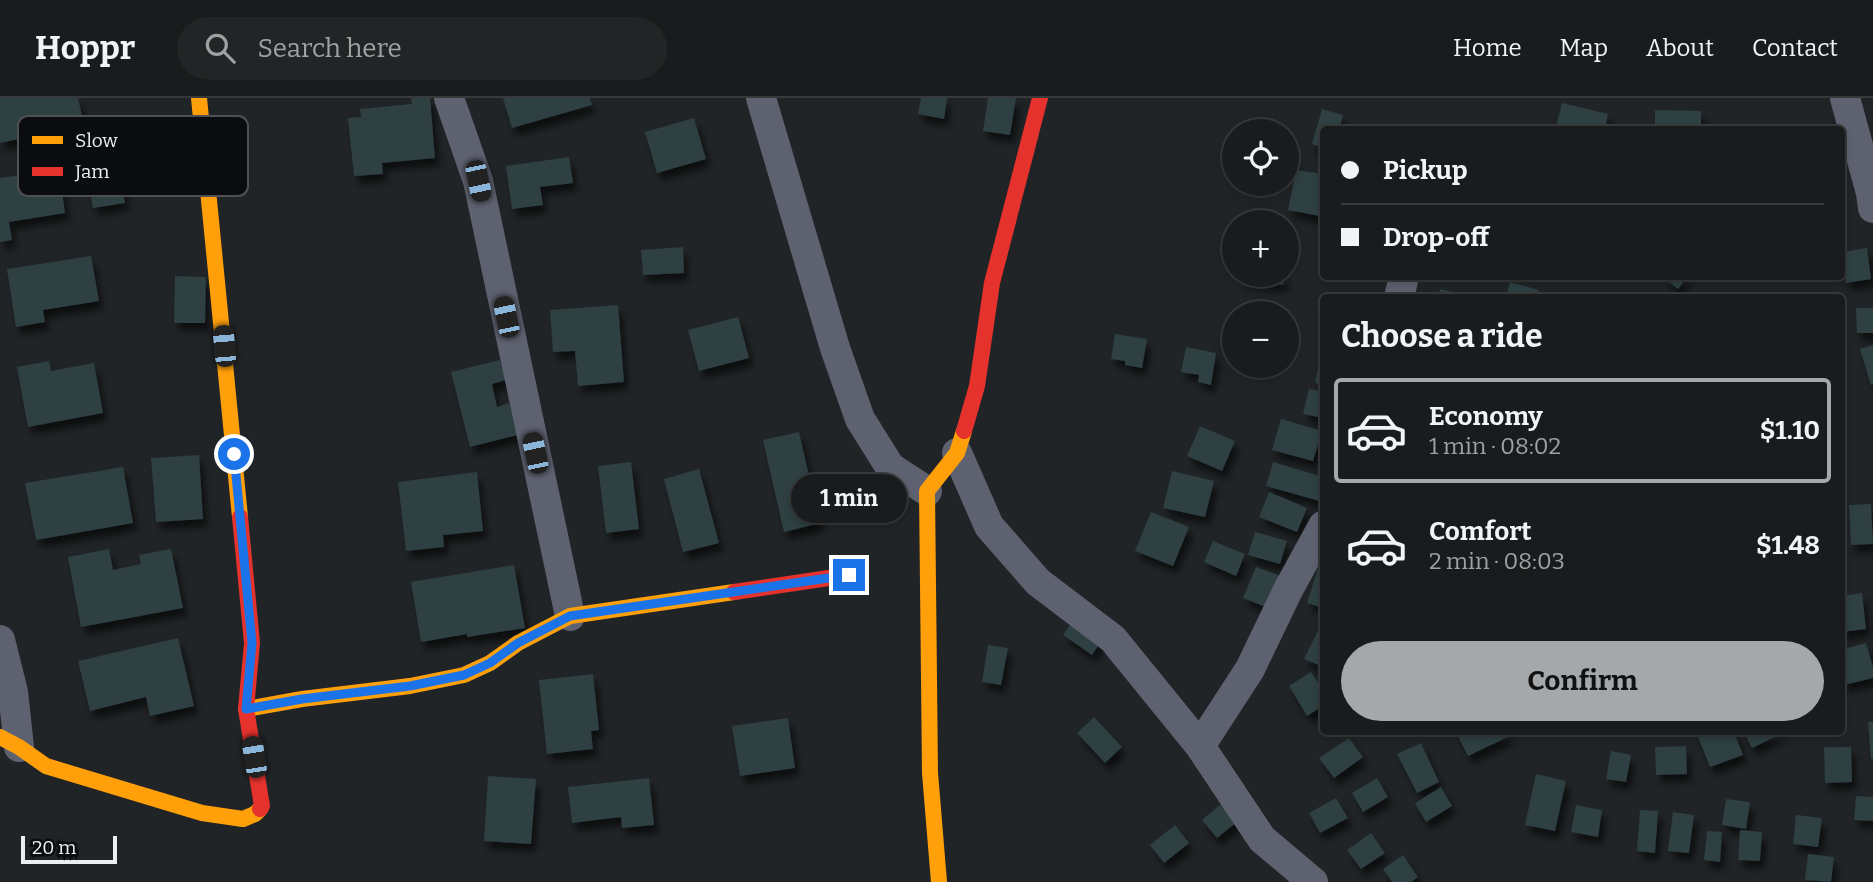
<!DOCTYPE html>
<meta charset="utf-8">
<style>
:root{--surface:#191b1c;--page:#222425;--text:#f1f3f6;--muted:#9fa1a3;--line:#37393b;--accent:#a4a8ab}
body{margin:0;font-family:Bitter,serif;background:var(--page);color:var(--text);height:100vh;display:flex;flex-direction:column;font-size:26px;white-space:nowrap}
*{box-sizing:border-box;margin:0}
p{font-size:23px;color:var(--muted)}
.icon{flex:none;width:38px;height:38px;fill:none;stroke:currentColor;stroke-width:2;stroke-linecap:round;stroke-linejoin:round}
.map{position:relative;flex:1;overflow:hidden}
.drawer{position:absolute;left:1320px;top:196px;width:525px;height:441px;display:flex;flex-direction:column;background:var(--surface);border-radius:7px;box-shadow:0 4px 10px #0003,0 0 0 2px var(--line)}
.drawer>*{flex:none}
.banner{position:absolute;left:1320px;top:28px;width:525px;height:154px;border-radius:7px;box-shadow:0 4px 10px #0003,0 0 0 2px var(--line);display:grid;align-content:center;height:154px;padding:0 21px;background:var(--surface)}
.buttons{position:absolute;left:1222px;top:21px;display:grid;gap:14px}
.buttons a{display:grid;place-items:center;width:77px;height:77px;border-radius:50%;background:var(--surface);box-shadow:0 4px 10px #0003,0 0 0 2px var(--line);font-size:35px}
.scale{position:absolute;left:21px;bottom:18px;width:96px;box-sizing:border-box;padding-left:7px;border:4px solid #ebeff3;border-top:0;font-size:19px;line-height:24px;white-space:nowrap;color:#ebeff3;-webkit-text-stroke:5px #0a0c0f;paint-order:stroke}
.end{position:absolute;width:32px;height:32px;margin:-16px;border:9px solid #1a73e8;background:#fff;box-shadow:0 0 0 4px #fff}
.from{border-radius:50%}
.bubble{position:absolute;height:49px;border-radius:24px;background:var(--surface);box-shadow:0 4px 10px #0003,0 0 0 2px var(--line);font-size:23px;font-weight:700;line-height:49px;text-align:center}
.car{position:absolute;width:21px;height:42px;margin:-21px -10px;border-radius:9px;box-shadow:0 0 5px 2px #0007;background:linear-gradient(#222 24%,#8ab4d8 0 40%,#222 0 76%,#8ab4d8 0 86%,#222 0)}
.banner b{display:flex;align-items:center;gap:24px;height:66px;font-size:26px}
.banner b+b{border-top:2px solid var(--line)}
.banner i{width:18px;height:18px;background:var(--text)}
ul{padding:0;list-style:none}
li{display:flex;align-items:center;gap:21px;height:105px;margin:0 14px 10px;padding:0 7px;border:4px solid transparent;border-radius:7px}
li div{flex:1}
li b{display:block;font-size:26px}
li em{font-style:normal;font-weight:700}
li.active{border-color:var(--accent)}
li>.icon{width:63px;height:63px;stroke-width:1.5}
h2{padding:0 21px;font-size:32px;line-height:84px}
.cta{display:flex;gap:14px;margin-top:auto;padding:14px 21px}
.cta a{flex:1;height:80px;border-radius:42px;background:var(--accent);color:#111;font-size:28px;font-weight:700;line-height:80px;text-align:center}
header{display:flex;align-items:center;gap:42px;box-sizing:border-box;height:98px;padding:0 35px;background:var(--surface);border-bottom:2px solid var(--line)}
header strong{font-size:33px}
nav{display:flex;gap:38px;margin-inline-start:auto;font-size:24px}
.search{width:490px;height:63px;background:var(--page);display:flex;align-items:center;gap:18px;box-sizing:border-box;padding:0 24px;border-radius:38px;color:var(--muted);font-size:26px}
.map>svg:first-child{display:block}
.building{fill:#2d3f43;filter:url(#shadow)}
.lines{fill:none;stroke-linecap:round;stroke-linejoin:round}
.street{stroke:#5e6270;stroke-width:30}
.slow{stroke:#ff9f0a;stroke-width:16}
.jam{stroke:#e5322d;stroke-width:16}
.route{stroke:#1a73e8;stroke-width:9}
.key{fill:#0a0c0f;stroke:#4e5053;stroke-width:2}
.key-label{font-size:19px;fill:#ebeff3}
</style>
<header>
<strong>Hoppr</strong>
<div class="search"><svg class="icon" aria-label="search" viewBox="0 0 24 24"><circle cx="10" cy="10" r="6"/><path d="M15 15l6 6"/></svg>Search here</div>
<nav><a>Home</a><a>Map</a><a>About</a><a>Contact</a></nav>
</header>
<div class="map">
<svg width="1873" height="784" viewBox="0 0 1873 784">
<defs>
<filter id="shadow"><feDropShadow dx="4.5" dy="8" stdDeviation="3.5" flood-color="#0009"/></filter>
</defs>
<rect width="100%" height="100%" fill="#212426"/>
<path class="building" d="M0 0H78L84 27 0 45Z
M411 0H430L435 60 382 65 383 76 354 78 348 20 361 19 360 11 412 6Z
M503 0H590L592 7 512 30Z
M921 0H947L944 21 918 16Z
M988 0H1016L1010 37 983 33Z
M1562 5 1608 16 1605 32H1555Z
M1322 11 1343 17 1339 32H1323V50L1312 46Z
M1655 12 1701 13V32H1655Z
M694 20 706 61 657 75 645 34Z
M116 56 125 105 93 110 84 61Z
M569 59 573 85 540 89 543 107 512 111 506 68Z
M59 72 65 115 9 124 12 142 0 144V80Z
M1296 72 1323 76V99L1320 118 1288 112Z
M683 149 684 175 643 177 641 152Z
M1867 150 1871 181 1846 185 1842 154Z
M91 158 99 203 43 212 45 224 16 229 7 171Z
M1241 177H1284L1283 187 1240 181Z
M175 178 206 179 205 225H174Z
M1662 178H1688L1678 191Z
M1510 184 1539 192 1537 200H1506Z
M1440 191 1464 197 1463 200H1438Z
M618 207 624 284 578 288 575 253 553 254 550 212Z
M1856 210H1873V235H1857Z
M738 219 749 260 699 273 688 232Z
M1115 236 1147 241 1142 270 1125 267V263L1111 261Z
M1873 247V286L1871 287 1860 251Z
M1186 249 1216 255 1211 287 1198 284 1199 277 1181 274Z
M1320 260 1323 261V287L1315 285Z
M500 262 506 282 492 286 497 309 509 305 517 337 470 349 451 274Z
M49 263 51 273 94 265 103 315 28 329 17 269Z
M1309 291 1323 294V320L1303 316Z
M1281 321 1322 333 1313 363 1272 352Z
M1200 328 1235 343 1222 373 1187 358Z
M799 334 820 425 784 434 763 342Z
M199 357 203 421 156 424 151 360Z
M631 364 639 431 606 435 598 368Z
M1273 364 1323 379V404L1266 388Z
M123 369 133 425 36 442 25 385Z
M699 371 719 445 683 454 664 381Z
M1172 373 1214 383 1205 419 1163 410Z
M477 374 483 433 443 437 444 449 406 453 398 384Z
M1269 394 1307 410 1297 434 1259 419Z
M1871 406 1873 446 1851 447 1849 407Z
M1151 414 1189 429 1173 468 1135 453Z
M1255 434 1287 443 1280 466 1248 457Z
M1213 443 1245 456 1236 478 1204 464Z
M109 451 113 472 141 466 139 457 171 451 183 510 81 529 68 459Z
M514 467 525 530 467 539V536L421 544 411 484Z
M1256 469 1281 478 1268 510 1243 500Z
M1318 470 1323 472V510L1307 505Z
M1862 495 1866 531 1841 534V498Z
M1076 519 1104 539 1092 557 1063 537Z
M1320 529 1323 531V569L1304 561Z
M178 540 194 608 150 618 146 599 90 613 78 563Z
M1866 545 1873 569V580L1844 587 1841 574V552Z
M988 547 1008 550 1001 587 982 584Z
M1311 574 1323 592V608L1307 618 1289 588Z
M593 576 599 632 591 633 593 651 547 656 539 582Z
M1094 619 1122 649 1105 665 1077 635Z
M788 620 795 670 740 678 732 628Z
M1868 624H1873V661H1871Z
M1456 634H1508L1510 638 1468 658Z
M1696 634H1734L1743 657 1710 669Z
M1744 634H1779L1781 636 1752 650Z
M1349 640 1363 659 1334 680 1319 660Z
M1421 645 1439 684 1417 695 1397 656Z
M1686 648 1687 676 1656 677 1655 649Z
M1824 649H1851L1852 684 1825 685Z
M1611 653 1631 657 1626 684 1606 681Z
M1536 676 1566 683 1555 733 1525 727Z
M488 678 536 681 531 746 484 743Z
M649 680 654 727 622 730 621 719 572 725 568 689Z
M1377 680 1388 699 1363 714 1352 695Z
M1441 689 1452 708 1426 724 1415 705Z
M1856 698 1873 699V723L1854 722Z
M1336 700 1348 720 1320 735 1309 715Z
M1227 701 1242 720 1217 740 1202 722Z
M1726 701 1750 704 1746 731 1722 727Z
M1576 707 1602 712 1598 739 1571 734Z
M1640 712 1658 713 1655 755 1637 753Z
M1673 714 1694 717 1689 755 1668 753Z
M1796 717 1822 720 1818 749 1793 746Z
M1175 727 1189 745 1164 765 1150 747Z
M1740 732 1762 734 1760 763 1738 762Z
M1707 733 1722 734 1720 764 1704 762Z
M1371 735 1385 755 1361 771 1347 752Z
M1808 756 1834 759 1831 784 1805 782Z
M1403 757 1418 779 1411 784H1392L1383 771Z"/>
<g class="lines">
<path class="street" d="M449 0 478 83 570 518
M761 0 835 250 860 321 890 369 927 393
M1845 0 1871 95 1873 110
M1399 200 1404 178
M957 355 989 428 1038 484 1113 541 1200 648 1262 741 1313 784
M0 542 13 594 19 649
M1200 648 1250 571 1288 492 1323 428"/>
<path class="slow" d="M199 0 240 419
M246 611 302 601 410 588 464 577 490 565 518 545 570 518 734 494
M0 639 19 649 46 668 202 715 243 721 255 716 260 711
M939 784 930 675 927 393 957 355 964 333"/>
<path class="jam" d="M964 333 977 288 992 185 1040 0
M240 419 252 545 246 611 262 708 260 711
M734 494 849 477"/>
</g>
<g class="lines">
<path class="route" d="M234 356 252 545 246 611 302 601 410 588 464 577 490 565 518 545 570 518 849 477"/>
</g>
<rect x="18" y="18" width="230" height="80" rx="10" class="key"/>
<rect x="32" y="38" width="31" height="8" fill="#ff9f0a"/>
<rect x="32" y="69" width="31" height="9" fill="#e5322d"/>
<g class="key-label">
<text x="75" y="49">Slow</text>
<text x="75" y="80">Jam</text>
</g>
</svg>
<div class="buttons">
<a><svg class="icon" aria-label="locate" viewBox="0 0 24 24"><circle cx="12" cy="12" r="6"/><path d="M12 2v4M12 18v4M2 12h4M18 12h4"/></svg></a>
<a>+</a>
<a>−</a>
</div>
<div class="scale">20 m</div>
<i class="end from" style="left:234px;top:356px"></i>
<i class="end" style="left:849px;top:477px"></i>
<div class="bubble" style="left:791px;top:376px;width:116px">1 min</div>
<i class="car" style="left:478px;top:83px;rotate:168deg"></i>
<i class="car" style="left:506px;top:219px;rotate:348deg"></i>
<i class="car" style="left:224px;top:248px;rotate:355deg"></i>
<i class="car" style="left:535px;top:355px;rotate:348deg"></i>
<i class="car" style="left:254px;top:659px;rotate:351deg"></i>
<div class="banner">
<b><i class="from"></i>Pickup</b>
<b><i></i>Drop-off</b>
</div>
<section class="drawer">
<h2>Choose a ride</h2>
<ul>
<li class="active"><svg class="icon" aria-label="car" viewBox="0 0 24 24"><path d="M5 17H2v-5l4-1 3-4h7l3 4 3 1v5h-3M9 17h6M6 11h13"/><circle cx="7" cy="17" r="2"/><circle cx="17" cy="17" r="2"/></svg><div><b>Economy</b><p>1 min · 08:02</p></div><em>$1.10</em></li>
<li><svg class="icon" aria-label="car" viewBox="0 0 24 24"><path d="M5 17H2v-5l4-1 3-4h7l3 4 3 1v5h-3M9 17h6M6 11h13"/><circle cx="7" cy="17" r="2"/><circle cx="17" cy="17" r="2"/></svg><div><b>Comfort</b><p>2 min · 08:03</p></div><em>$1.48</em></li>
</ul>
<div class="cta"><a>Confirm</a></div>
</section>
</div>
